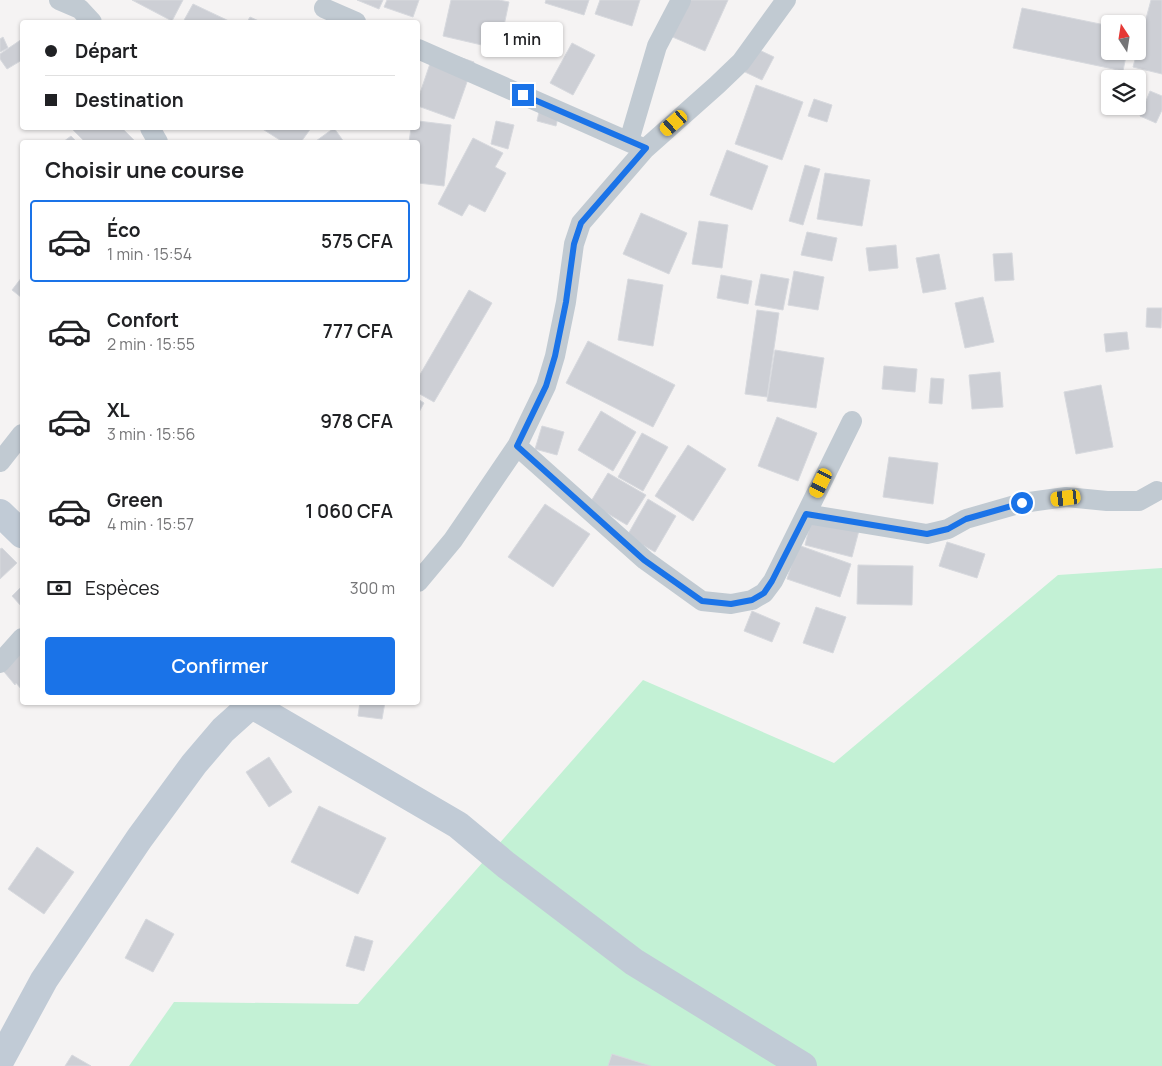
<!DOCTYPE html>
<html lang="fr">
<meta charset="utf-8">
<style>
:root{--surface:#fff;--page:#f6f6f6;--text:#202124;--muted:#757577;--line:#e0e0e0;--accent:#1a73e8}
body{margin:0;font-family:Manrope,sans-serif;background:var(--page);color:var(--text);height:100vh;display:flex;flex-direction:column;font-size:19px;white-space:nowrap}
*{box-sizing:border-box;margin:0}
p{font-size:16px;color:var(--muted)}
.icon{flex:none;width:28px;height:28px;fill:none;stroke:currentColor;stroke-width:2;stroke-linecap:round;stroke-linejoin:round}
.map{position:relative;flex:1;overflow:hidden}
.side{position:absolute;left:20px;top:140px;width:400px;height:565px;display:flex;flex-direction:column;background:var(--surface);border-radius:5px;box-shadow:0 1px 4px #0004}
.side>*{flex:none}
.banner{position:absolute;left:20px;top:20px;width:400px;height:110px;border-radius:5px;box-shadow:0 1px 4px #0004;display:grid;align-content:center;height:110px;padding:0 25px;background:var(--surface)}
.needle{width:32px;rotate:348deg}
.tools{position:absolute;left:1101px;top:15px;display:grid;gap:10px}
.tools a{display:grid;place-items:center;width:45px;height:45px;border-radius:5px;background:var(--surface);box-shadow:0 1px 4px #0004;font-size:25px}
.end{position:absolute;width:22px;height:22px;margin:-11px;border:6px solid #1a73e8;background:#fff;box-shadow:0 0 0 2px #fff}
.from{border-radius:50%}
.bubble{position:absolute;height:35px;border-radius:5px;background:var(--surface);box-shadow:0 1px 4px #0004;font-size:16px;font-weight:600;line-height:35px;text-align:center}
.car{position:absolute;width:15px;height:30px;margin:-15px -8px;border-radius:6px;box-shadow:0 0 4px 1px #0007;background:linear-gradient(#f5c518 24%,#345 0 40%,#f5c518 0 76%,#345 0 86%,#f5c518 0)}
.banner b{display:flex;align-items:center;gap:18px;height:48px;font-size:19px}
.banner b+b{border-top:1px solid var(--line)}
.banner i{width:12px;height:12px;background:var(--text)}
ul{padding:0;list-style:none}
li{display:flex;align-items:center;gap:15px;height:82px;margin:0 10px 8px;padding:0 15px;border:2px solid transparent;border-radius:5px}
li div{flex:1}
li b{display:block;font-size:19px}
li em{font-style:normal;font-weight:600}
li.on{border-color:var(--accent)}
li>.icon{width:45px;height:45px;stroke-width:1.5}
h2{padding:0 25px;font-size:22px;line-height:60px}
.pay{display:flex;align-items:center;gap:12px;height:55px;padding:0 25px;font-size:19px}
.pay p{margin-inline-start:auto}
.primary-button{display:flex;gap:10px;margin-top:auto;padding:10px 25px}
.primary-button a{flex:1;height:58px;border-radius:5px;background:var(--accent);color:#fff;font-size:20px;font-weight:600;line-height:58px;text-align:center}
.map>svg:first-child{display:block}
.green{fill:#c3f1d5}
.building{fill:#cdcfd5;stroke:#d7d9de}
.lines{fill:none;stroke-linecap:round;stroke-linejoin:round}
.street{stroke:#c1cad2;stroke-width:20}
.secondary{stroke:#c1cbd6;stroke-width:28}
.route{stroke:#1a73e8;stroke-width:6}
</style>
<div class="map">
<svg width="1162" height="1066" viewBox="0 0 1162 1066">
<rect width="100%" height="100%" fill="#f5f3f3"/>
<path class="green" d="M1162 568V1066H129L174 1002 358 1004 643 680 834 763 1058 575Z"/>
<path class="building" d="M132 0H183L172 21Z
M357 0H383L379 9Z
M387 0H419L413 17 384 7Z
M451 0H499L509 2 499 49 443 36Z
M546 0H589L584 15 545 3Z
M600 0H640L632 26 595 14Z
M684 0H728L705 51 668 35Z
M1151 0H1162V74L1133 67Z
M193 4 231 22H183Z
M1022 8 1110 26V51H1127L1123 71 1013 48Z
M250 17 261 22H247Z
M3 37 8 48 0 52V39Z
M22 39V60L7 69 0 59V54Z
M572 43 595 55 573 95 550 83Z
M435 49 474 62 454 119 418 106V99Z
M757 49 774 57 762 80 745 72Z
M756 85 803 102 782 160 735 144Z
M1150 91 1162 96V110L1156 123 1140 116Z
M814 99 832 105 827 122 808 116Z
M541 103 560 108 556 126 537 121Z
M418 121 451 125 444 186 418 183V142H409L411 128H418Z
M496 121 514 125 508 149 491 144Z
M75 128H122L136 142H85L73 130Z
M261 128H311L301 142H283Z
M334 128 344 142H317L316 141Z
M71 136 77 142H63Z
M473 138 503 153 495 167 506 173 485 212 469 204 462 216 438 204Z
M727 150 768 166 752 210 710 195Z
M805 165 820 169 803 225 789 221Z
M825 173 870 180 862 226 817 219Z
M641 213 687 233 669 274 623 254Z
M699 221 728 225 722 268 692 264Z
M807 232 837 238 832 261 801 255Z
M896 245 898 268 869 271 866 248Z
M1012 253 1014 280 995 281 993 254Z
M939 254 946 289 923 293 916 258Z
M794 271 824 277 818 310 788 305Z
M761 274 789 279 783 310 755 305Z
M721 275 752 281 748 304 717 298Z
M22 277V298L12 290Z
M628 279 663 285 653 346 618 340Z
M469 290 492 303 434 402 418 393V378Z
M983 297 994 342 965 348 955 303Z
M1147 308H1162L1161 328 1146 327Z
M757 310 779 313 767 397 745 394Z
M1127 332 1129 349 1106 352 1104 334Z
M588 341 675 385 653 427 566 383Z
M775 350 824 358 816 408 767 401Z
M884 366 917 369 915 392 882 389Z
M1000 372 1003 407 972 409 969 375Z
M931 378 944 379 942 404 929 403Z
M1101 385 1113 447 1076 454 1064 392Z
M418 399 424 403 418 414Z
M601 411 636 432 613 471 578 450Z
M777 417 817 433 798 481 758 466Z
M542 426 564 432 557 455 535 449Z
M642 433 668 447 643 491 618 477Z
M688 445 726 469 693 521 655 496Z
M889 457 938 463 933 504 883 497Z
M608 473 646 495 627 525 590 503Z
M648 499 676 516 655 552 627 536Z
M545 504 590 534 553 587 508 557Z
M814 507 862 519 852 557 805 545Z
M947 542 985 554 977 578 939 566Z
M798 545 851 564 840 597 787 579Z
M2 548 17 563 0 579V549Z
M858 565 913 566 912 605 857 604Z
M22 586V607L12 596Z
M816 607 846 617 833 653 803 643Z
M752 611 780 623 772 642 744 631Z
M22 645V690L16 683 15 685 0 667Z
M360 702H385L382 719 358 716Z
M269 757 292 792 269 807 246 772Z
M319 806 386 838 358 894 291 862Z
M37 847 74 872 44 914 8 889Z
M146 919 174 934 153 972 125 958Z
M355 936 373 941 364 971 346 966Z
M612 1054 651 1066H608Z
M72 1055 91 1066H65Z"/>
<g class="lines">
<path class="street" d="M59 0 80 9 92 22
M324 8 356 22
M418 49 645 149
M150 128 158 142
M629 141 657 46 681 0
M517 446 645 560 702 601 731 604 752 600 764 593 773 581 852 421
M0 462 22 434
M806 514 927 534 948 529 966 519 1022 503 1066 497 1107 501H1139L1157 491
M418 582 453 540 517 446 546 386 555 356 566 302 574 244 581 223 645 149 717 85 741 62 786 0
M0 663 22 638"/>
<path class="secondary" d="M0 513 22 534
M247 702 458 825 506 865 634 962 803 1066
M0 1061 44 980 139 839 194 764 223 730 252 704"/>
</g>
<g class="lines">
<path class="route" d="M523 95 646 148 581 223 574 244 566 302 555 356 546 386 517 446 644 560 702 601 731 604 752 600 764 593 772 581 806 514 927 534 948 529 966 519 1022 503"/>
</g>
</svg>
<div class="tools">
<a><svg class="needle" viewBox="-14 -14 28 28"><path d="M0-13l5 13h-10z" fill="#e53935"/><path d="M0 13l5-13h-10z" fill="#757577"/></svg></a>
<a><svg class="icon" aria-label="layers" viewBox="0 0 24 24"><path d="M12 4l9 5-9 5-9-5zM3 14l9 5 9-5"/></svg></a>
</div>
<i class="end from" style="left:1022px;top:503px"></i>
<i class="end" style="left:523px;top:95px"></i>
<div class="bubble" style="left:481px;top:22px;width:82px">1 min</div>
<i class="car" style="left:674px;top:123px;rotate:229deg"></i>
<i class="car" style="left:821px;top:483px;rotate:206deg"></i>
<i class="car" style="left:1066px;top:498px;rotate:263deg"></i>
<div class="banner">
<b><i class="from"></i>Départ</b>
<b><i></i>Destination</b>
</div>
<section class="side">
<h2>Choisir une course</h2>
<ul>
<li class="on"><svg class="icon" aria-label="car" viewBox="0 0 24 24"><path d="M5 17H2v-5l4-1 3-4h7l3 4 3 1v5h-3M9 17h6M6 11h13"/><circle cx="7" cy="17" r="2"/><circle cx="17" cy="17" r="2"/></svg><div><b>Éco</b><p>1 min · 15:54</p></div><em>575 CFA</em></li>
<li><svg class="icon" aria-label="car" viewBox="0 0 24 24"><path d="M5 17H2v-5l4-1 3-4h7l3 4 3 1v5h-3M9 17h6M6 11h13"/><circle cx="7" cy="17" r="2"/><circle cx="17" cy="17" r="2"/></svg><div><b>Confort</b><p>2 min · 15:55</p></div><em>777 CFA</em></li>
<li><svg class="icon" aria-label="car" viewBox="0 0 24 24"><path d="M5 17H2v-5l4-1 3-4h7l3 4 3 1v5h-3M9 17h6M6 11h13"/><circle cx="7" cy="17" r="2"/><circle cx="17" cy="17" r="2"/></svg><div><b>XL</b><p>3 min · 15:56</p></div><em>978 CFA</em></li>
<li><svg class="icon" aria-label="car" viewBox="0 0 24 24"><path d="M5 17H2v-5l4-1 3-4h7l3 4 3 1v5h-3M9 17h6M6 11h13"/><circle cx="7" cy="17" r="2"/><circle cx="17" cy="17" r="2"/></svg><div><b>Green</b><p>4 min · 15:57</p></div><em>1 060 CFA</em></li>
</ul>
<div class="pay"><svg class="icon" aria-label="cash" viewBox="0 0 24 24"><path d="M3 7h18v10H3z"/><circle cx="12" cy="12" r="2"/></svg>Espèces<p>300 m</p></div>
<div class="primary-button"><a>Confirmer</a></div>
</section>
</div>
